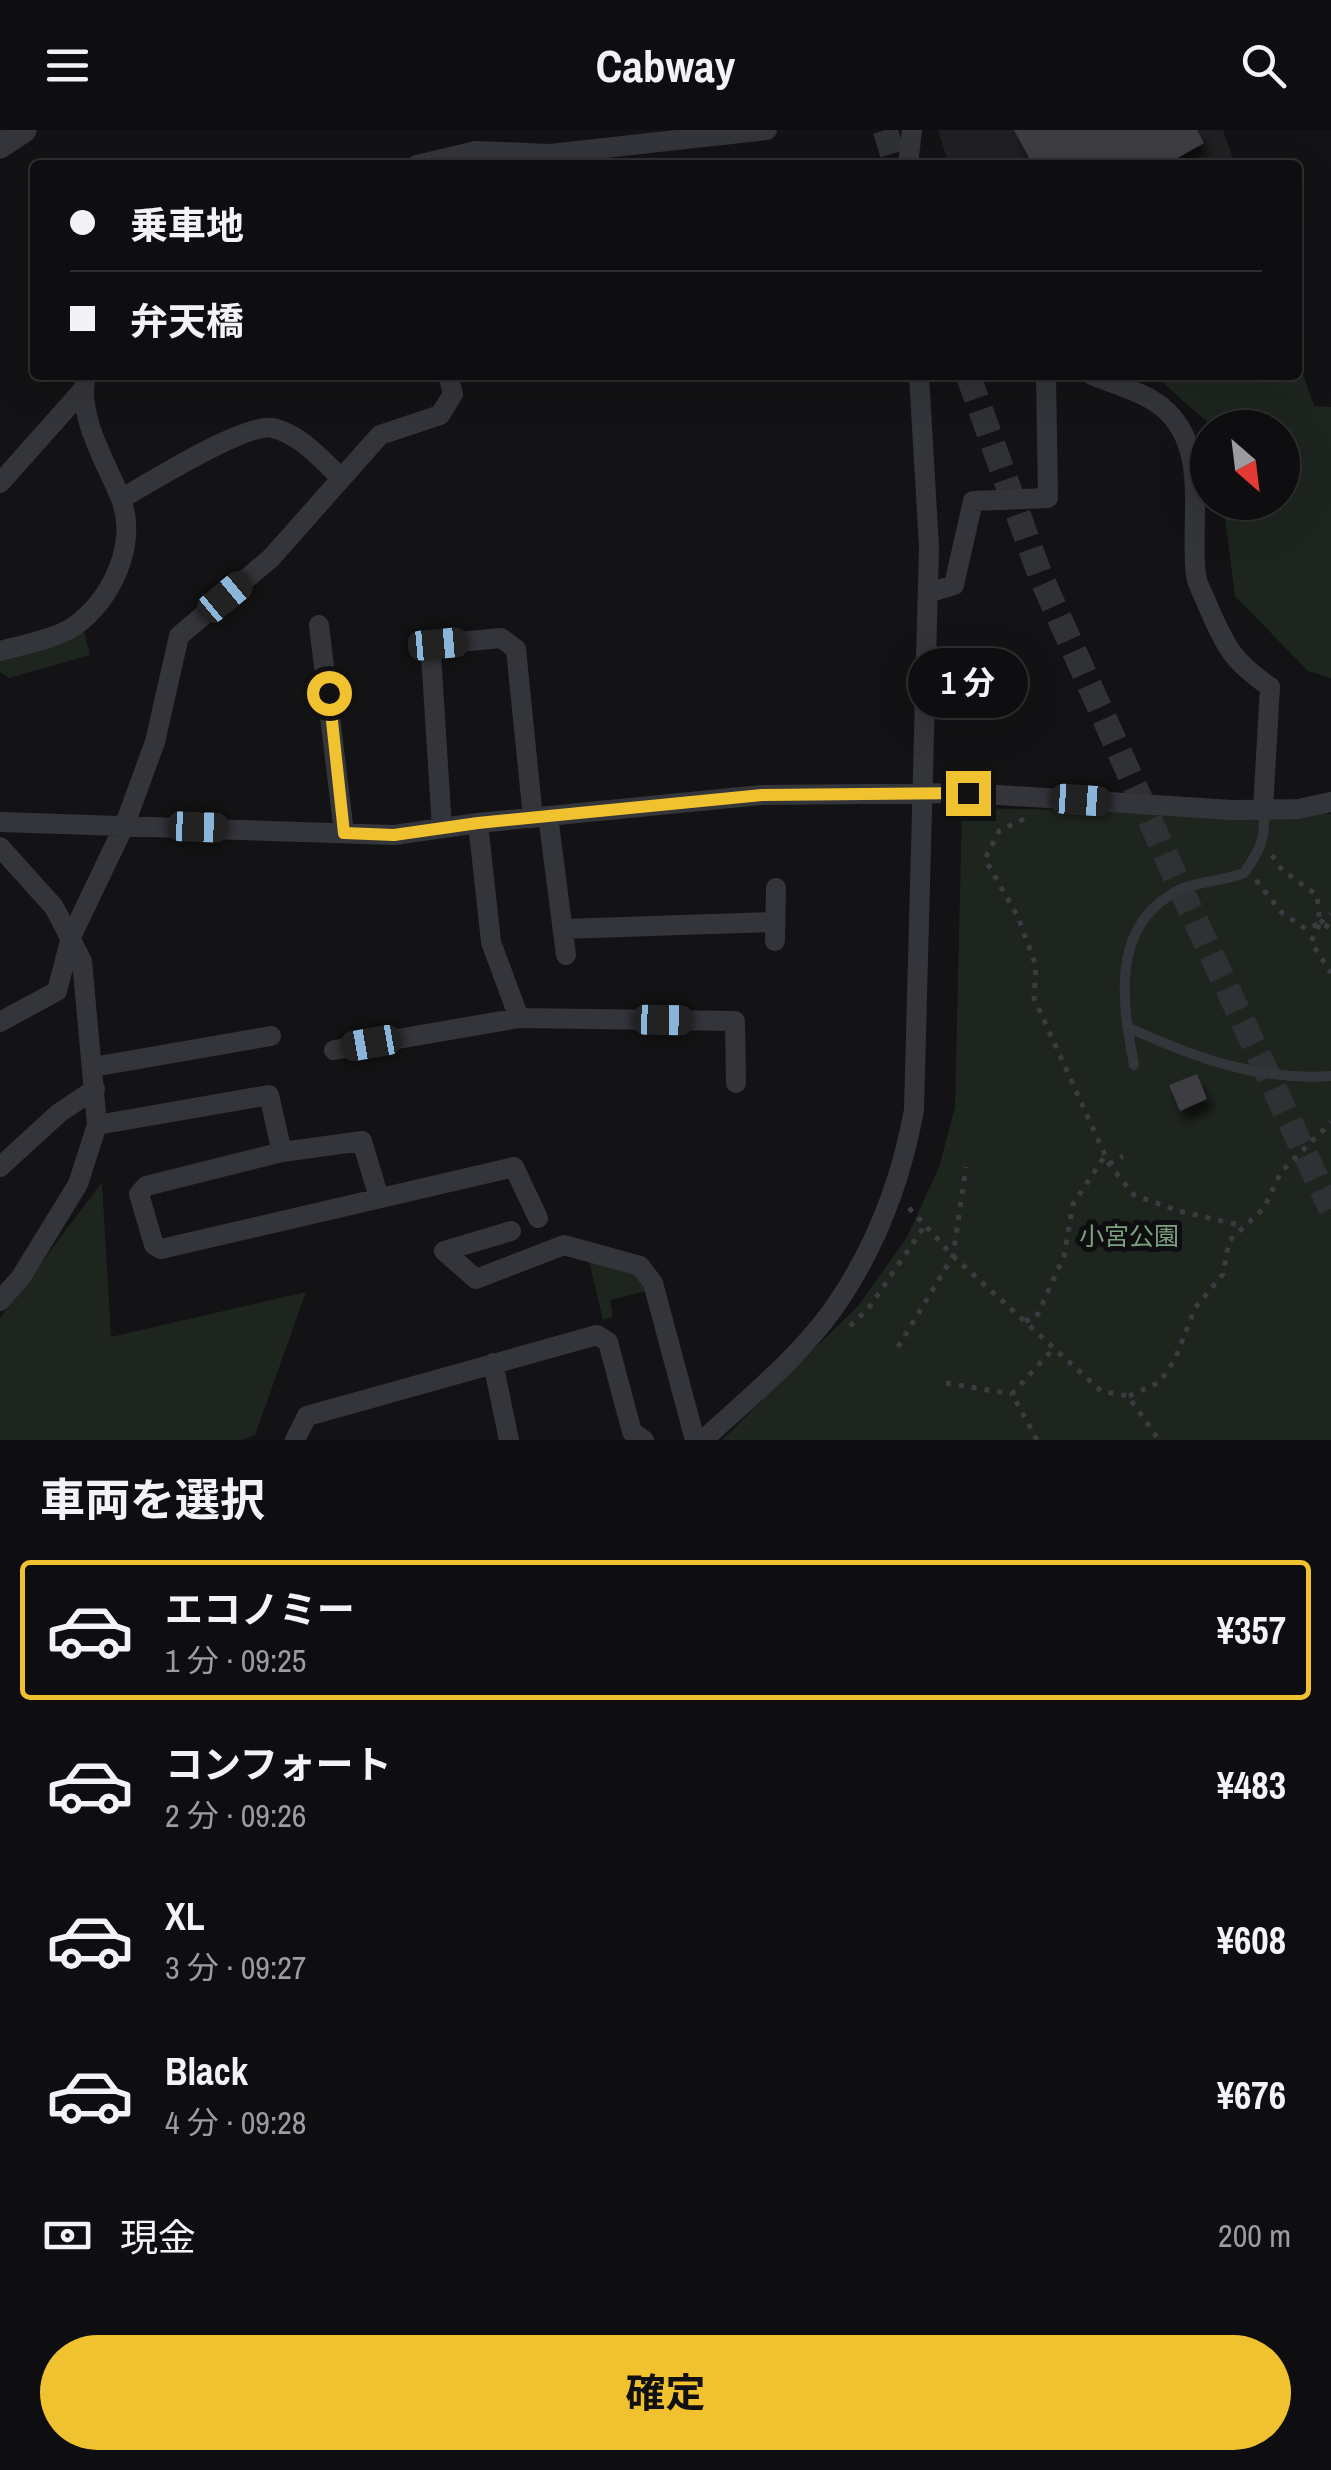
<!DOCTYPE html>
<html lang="ja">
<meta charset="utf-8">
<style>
:root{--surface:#0e0e10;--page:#171719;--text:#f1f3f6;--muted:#9b9c9f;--line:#2e2e30;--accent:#f1c22f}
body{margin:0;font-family:"Archivo Narrow","Noto Sans JP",sans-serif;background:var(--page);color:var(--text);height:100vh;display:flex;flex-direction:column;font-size:38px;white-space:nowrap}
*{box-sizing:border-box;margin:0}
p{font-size:32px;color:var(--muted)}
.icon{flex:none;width:55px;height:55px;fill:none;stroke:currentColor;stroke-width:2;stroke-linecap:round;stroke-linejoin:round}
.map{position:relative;height:1310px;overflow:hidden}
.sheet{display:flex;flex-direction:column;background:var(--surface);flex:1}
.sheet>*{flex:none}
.hud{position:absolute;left:30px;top:30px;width:1272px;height:220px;border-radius:10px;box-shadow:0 10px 40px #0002,0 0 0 2px var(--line);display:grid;align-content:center;height:220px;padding:0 40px;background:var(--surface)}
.needle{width:65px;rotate:152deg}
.fabs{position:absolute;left:1190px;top:280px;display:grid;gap:20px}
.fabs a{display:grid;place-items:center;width:110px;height:110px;border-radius:50%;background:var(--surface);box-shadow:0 10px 40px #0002,0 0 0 2px var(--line);font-size:50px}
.end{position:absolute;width:45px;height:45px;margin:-22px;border:12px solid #f1c22f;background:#111;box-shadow:0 0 0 5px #111}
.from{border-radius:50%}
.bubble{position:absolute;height:70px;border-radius:35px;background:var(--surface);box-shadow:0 10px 40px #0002,0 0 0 2px var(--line);font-size:32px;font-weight:700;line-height:70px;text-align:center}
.car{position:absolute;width:30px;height:60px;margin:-30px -15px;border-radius:12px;box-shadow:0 0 8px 2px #0007;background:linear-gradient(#222 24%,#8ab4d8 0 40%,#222 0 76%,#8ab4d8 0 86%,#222 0)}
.hud b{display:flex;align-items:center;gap:35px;height:95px;font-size:38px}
.hud b+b{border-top:2px solid var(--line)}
.hud i{width:25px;height:25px;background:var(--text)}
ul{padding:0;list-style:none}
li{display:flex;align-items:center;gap:30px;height:140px;margin:0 20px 15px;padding:0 20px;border:5px solid transparent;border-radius:10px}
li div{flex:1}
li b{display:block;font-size:38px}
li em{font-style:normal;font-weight:700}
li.selected{border-color:var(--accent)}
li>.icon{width:90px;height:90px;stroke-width:1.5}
h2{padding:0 40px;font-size:45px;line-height:120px}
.pay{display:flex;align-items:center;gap:25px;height:110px;padding:0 40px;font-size:38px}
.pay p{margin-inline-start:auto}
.primary-button{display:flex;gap:20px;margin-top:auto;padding:20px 40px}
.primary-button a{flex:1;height:115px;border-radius:60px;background:var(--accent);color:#111;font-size:40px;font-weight:700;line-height:115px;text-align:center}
header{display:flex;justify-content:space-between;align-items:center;height:130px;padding:0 40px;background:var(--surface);font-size:45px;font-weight:700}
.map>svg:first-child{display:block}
.built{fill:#201f22}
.green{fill:#1e251f}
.building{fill:#3e3d42;filter:url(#shadow)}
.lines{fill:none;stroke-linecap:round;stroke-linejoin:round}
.tertiary-tunnel{stroke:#303135;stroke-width:25;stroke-dasharray:25 12;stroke-linecap:butt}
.path{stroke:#3a3c41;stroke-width:5;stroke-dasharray:5 8;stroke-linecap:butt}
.service{stroke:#34353a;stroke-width:10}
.minor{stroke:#34353a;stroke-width:20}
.tertiary{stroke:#34353a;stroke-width:25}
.route{stroke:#f1c22f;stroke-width:12}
.labels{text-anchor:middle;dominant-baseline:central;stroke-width:10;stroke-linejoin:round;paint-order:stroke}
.park-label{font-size:25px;fill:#7ca181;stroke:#0f0e10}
</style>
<header><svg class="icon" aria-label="menu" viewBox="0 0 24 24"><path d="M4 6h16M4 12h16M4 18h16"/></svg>Cabway<svg class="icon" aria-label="search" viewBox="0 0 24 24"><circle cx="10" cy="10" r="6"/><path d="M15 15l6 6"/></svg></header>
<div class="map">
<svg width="1331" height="1310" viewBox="0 0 1331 1310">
<defs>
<filter id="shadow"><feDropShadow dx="6" dy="11" stdDeviation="5" flood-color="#0009"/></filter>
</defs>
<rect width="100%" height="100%" fill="#131315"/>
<path class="built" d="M938 0H1223L1235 35H949Z"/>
<path class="green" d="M1298 230 1314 276 1331 277V548L1308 541 1235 466 1223 373 1282 372V298L1213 297 1154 245H1298Z
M81 489 90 525 9 548 0 542V521Z
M962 678 1331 684V1310H722L859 1175 907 1107 939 1037 955 977Z
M102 1052 111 1207 306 1162 255 1305 241 1310H0V1188Z
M587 1122 640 1136 655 1159 610 1170 613 1187 603 1190Z"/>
<path class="building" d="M1014 0H1197L1204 13 1165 35H1033Z
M1197 944 1207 969 1180 981 1169 955Z"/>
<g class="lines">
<path class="tertiary-tunnel" d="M885 0 896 35
M968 245 1040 445 1189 777 1331 1079"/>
<path class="path" d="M1024 689 999 701 985 729 1018 787 1036 836 1034 868 1109 1034 1134 1065 1179 1081 1243 1096
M1272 725 1282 740 1317 765 1320 793 1311 812 1331 843
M1256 750 1282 783 1306 799 1320 793 1331 798
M1320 793 1331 784
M1109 1034 1123 1026
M909 1078 953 1126 1101 1261 1128 1266 1159 1310
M1025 1191 1036 1188 1064 1126 1073 1074 1105 1026
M850 1196 868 1179 926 1094
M898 1217 953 1126 966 1037
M946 1253 1012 1264
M1129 1266 1160 1252 1175 1229 1195 1178 1223 1144 1229 1111 1264 1078 1281 1042 1331 992
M1037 1310 1012 1264 1053 1219"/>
<path class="service" d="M1127 897C1193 927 1257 951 1331 946
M1134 935C1123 876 1110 803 1170 765 1190 751 1222 752 1244 743 1259 722 1267 707 1263 680"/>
<path class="minor" d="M417 35 476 21 550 24 767 0
M908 35 912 0
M1092 245C1113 254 1144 262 1162 277 1211 316 1189 393 1196 445 1197 455 1204 465 1207 474 1226 517 1231 530 1270 557L1263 679
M0 353 81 262
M121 369C149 353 246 292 273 298 301 305 321 329 341 348
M928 463 954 455 973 371 1048 368 1046 245
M319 495 344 703
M0 521C19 516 58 508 73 497 112 471 138 413 121 369 106 332 76 285 86 245
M548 686 566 825
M0 692 394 705 478 693 761 665 968 663 1232 680 1298 679 1331 672
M478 693 491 812 519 888 735 891 736 953
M442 698 431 525 438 514 501 508 516 519 533 688
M0 717 54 777 82 831 97 995 78 1054 21 1147 0 1171
M563 799 775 792
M775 811 776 758
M0 892 57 861 71 807 125 694 155 612 179 506 271 428 380 305 440 285 453 264 448 245
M334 920 519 888
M93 937 271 906
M97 995 269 965 282 1022 362 1011 379 1068
M282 1022 146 1056 139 1064 154 1115 161 1119 514 1037 538 1088
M0 1037 59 983 95 959
M511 1101 444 1121 476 1149 564 1115 640 1136 653 1153 695 1310
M493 1233 509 1310
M295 1310 307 1286 597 1205 608 1212 632 1302 644 1310
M703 1310C751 1266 807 1221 842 1166 879 1109 902 1046 914 980L929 417 919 245"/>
<path class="tertiary" d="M0 16 24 0"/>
</g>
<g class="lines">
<path class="route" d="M329 563 344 703 394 705 478 693 762 665 968 663"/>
</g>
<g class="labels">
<g class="park-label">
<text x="1129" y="1106">小宮公園</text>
</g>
</g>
</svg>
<div class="fabs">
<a><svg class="needle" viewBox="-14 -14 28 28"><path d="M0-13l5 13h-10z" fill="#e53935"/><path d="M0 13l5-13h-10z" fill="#9b9c9f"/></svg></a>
</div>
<i class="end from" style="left:329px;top:563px"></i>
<i class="end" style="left:968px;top:663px"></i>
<div class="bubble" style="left:908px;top:518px;width:120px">1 分</div>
<i class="car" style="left:225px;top:467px;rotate:50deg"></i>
<i class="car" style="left:438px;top:514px;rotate:85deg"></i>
<i class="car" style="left:1081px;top:670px;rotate:94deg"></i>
<i class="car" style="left:198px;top:697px;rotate:92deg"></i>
<i class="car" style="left:663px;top:890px;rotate:91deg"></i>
<i class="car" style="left:371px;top:913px;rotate:260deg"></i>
<div class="hud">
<b><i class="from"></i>乗車地</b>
<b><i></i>弁天橋</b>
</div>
</div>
<section class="sheet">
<h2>車両を選択</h2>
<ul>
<li class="selected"><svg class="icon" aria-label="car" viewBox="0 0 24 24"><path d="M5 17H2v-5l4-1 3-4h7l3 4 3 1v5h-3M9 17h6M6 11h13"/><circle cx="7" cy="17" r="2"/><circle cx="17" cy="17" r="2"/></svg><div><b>エコノミー</b><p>1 分 · 09:25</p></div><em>¥357</em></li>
<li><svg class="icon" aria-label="car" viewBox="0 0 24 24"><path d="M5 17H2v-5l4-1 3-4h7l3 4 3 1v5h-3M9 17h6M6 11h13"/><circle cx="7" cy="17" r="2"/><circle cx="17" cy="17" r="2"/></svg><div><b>コンフォート</b><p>2 分 · 09:26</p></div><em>¥483</em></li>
<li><svg class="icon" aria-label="car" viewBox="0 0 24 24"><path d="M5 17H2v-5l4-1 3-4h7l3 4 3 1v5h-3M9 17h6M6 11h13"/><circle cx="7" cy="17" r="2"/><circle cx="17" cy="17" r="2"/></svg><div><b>XL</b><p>3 分 · 09:27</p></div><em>¥608</em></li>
<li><svg class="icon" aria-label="car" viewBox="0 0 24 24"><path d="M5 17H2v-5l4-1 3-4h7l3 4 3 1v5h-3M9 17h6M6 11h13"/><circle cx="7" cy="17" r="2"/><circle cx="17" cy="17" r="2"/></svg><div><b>Black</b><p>4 分 · 09:28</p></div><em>¥676</em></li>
</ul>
<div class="pay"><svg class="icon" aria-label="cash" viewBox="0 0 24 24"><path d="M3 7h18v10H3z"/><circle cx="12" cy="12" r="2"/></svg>現金<p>200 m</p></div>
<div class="primary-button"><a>確定</a></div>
</section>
